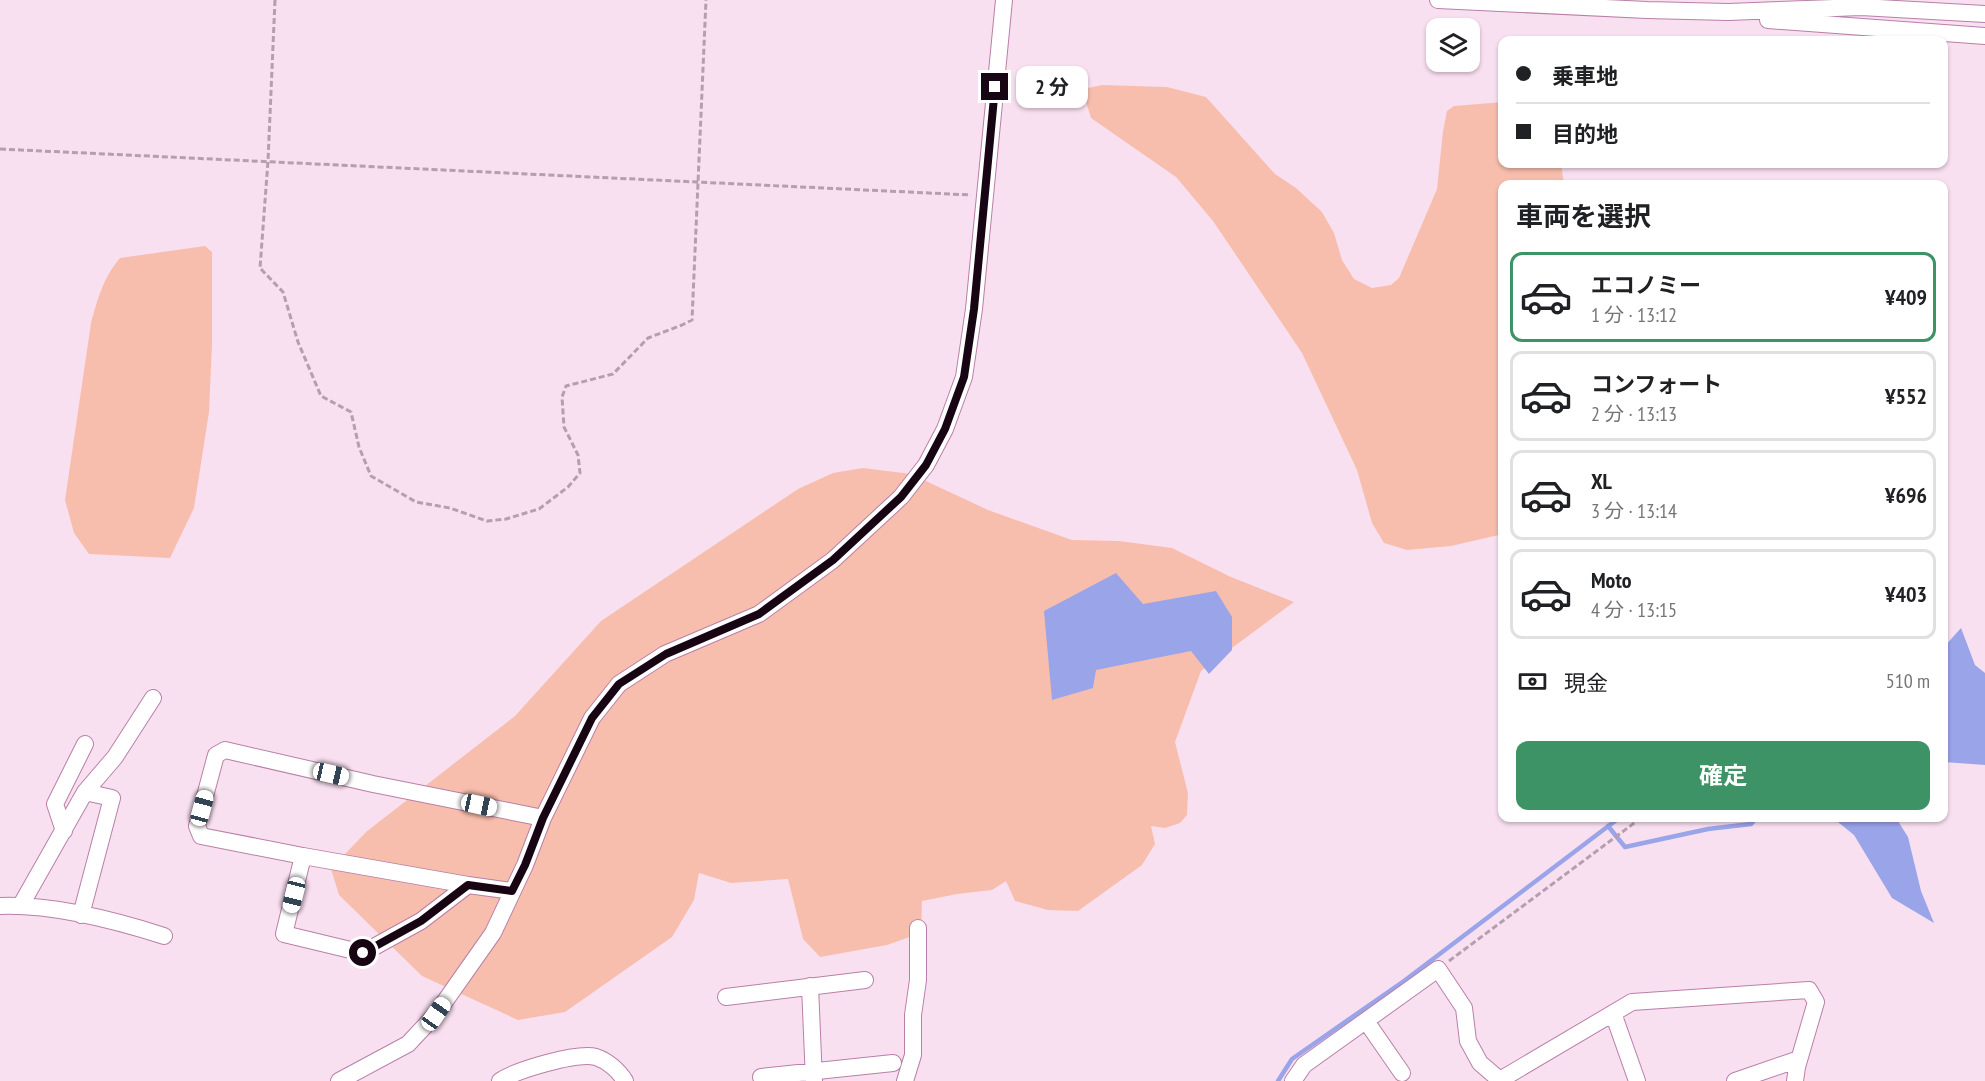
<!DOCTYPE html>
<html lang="ja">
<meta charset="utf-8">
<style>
:root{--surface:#fff;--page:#f6f6f6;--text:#202124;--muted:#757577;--line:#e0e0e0;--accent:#3e9366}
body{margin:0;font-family:"PT Sans Narrow","Noto Sans JP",sans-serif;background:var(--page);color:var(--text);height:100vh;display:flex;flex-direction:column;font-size:22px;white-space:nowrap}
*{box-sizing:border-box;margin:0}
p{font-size:20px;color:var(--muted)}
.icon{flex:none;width:33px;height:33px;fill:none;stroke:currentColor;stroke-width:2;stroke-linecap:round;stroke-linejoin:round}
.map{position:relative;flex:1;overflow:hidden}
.sheet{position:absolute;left:1498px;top:180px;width:450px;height:642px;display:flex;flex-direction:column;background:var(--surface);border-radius:12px;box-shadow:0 2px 4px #0004}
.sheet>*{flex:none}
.banner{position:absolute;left:1498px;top:36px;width:450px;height:132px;border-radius:12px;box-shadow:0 2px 4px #0004;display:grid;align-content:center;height:132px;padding:0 18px;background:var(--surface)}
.fabs{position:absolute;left:1426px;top:18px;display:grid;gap:12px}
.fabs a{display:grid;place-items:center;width:54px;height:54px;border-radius:12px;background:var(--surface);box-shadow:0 2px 4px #0004;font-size:30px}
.end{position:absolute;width:27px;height:27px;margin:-14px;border:8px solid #180513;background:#fff;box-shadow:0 0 0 3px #fff}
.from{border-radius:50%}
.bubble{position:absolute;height:42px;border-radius:12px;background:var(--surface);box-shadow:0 2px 4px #0004;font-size:20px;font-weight:700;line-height:42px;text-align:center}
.car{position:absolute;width:18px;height:36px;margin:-18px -9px;border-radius:8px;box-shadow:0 0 4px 2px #0007;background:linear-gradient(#fff 24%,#345 0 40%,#fff 0 76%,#345 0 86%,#fff 0)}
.banner b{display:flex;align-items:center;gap:21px;height:57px;font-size:22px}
.banner b+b{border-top:2px solid var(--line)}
.banner i{width:15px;height:15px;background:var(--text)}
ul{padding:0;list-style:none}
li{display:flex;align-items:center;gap:18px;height:90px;margin:0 12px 9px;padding:0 6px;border:3px solid var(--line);border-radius:12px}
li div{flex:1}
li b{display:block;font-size:22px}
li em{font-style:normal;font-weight:700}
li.on{border-color:var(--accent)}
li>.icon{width:54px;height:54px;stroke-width:1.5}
h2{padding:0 18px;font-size:27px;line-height:72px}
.pay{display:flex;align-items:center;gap:15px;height:66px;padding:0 18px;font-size:22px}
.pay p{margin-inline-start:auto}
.action{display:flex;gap:12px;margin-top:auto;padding:12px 18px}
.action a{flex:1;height:69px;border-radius:12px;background:var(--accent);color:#fff;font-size:24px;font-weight:700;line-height:69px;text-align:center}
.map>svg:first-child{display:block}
.green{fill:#f8bead}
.water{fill:#9aa4e9}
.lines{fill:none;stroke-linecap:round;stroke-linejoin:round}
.stream{stroke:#9aa4e9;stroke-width:4.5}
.minor-casing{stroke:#b97fa8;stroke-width:18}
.path{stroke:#b59eae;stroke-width:3;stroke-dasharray:6 3;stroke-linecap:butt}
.minor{stroke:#fff;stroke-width:16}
.route{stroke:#180513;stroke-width:8}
</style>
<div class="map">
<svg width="1985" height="1081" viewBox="0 0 1985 1081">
<rect width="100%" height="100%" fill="#f9e0f1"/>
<path class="green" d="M1102 85 1167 87 1206 97 1275 174 1296 188 1322 212 1334 233 1342 260 1354 279 1372 288 1391 285 1399 278 1437 189 1443 131 1447 111 1454 106 1503 102V164H1561L1564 184H1503V534L1451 546 1407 550 1384 543 1372 523 1357 470 1302 353 1213 221 1176 177 1091 118 1086 102 1088 88Z
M205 246 212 252V345L209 412 194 508 170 558 89 554 74 533 65 500 91 323C98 298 103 278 120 258Z
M863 468 911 474 988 510 1072 540 1119 541 1172 548 1231 577 1294 602 1201 671 1175 742 1188 793 1187 815 1180 823 1165 828 1151 826 1155 844 1142 865 1078 911 1048 910 1015 901 1006 881 992 890 957 894 922 901 921 933 887 945 820 957 803 939 788 879 731 883 699 873 694 900 672 937 565 1012 518 1020 422 976 339 895 331 869 366 832 515 716 601 621 798 489 833 473Z"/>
<path class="water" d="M1116 573 1143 604 1216 591 1232 617V650L1209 674 1191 651 1096 670 1093 688 1052 700 1044 611Z
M1961 628 1975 665 1985 673V765L1944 762V647Z
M1833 818H1896L1908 837 1921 891 1934 923 1892 898 1854 835Z"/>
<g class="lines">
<path class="stream" d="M1608 826 1625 847 1708 829 1751 824 1756 818
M1278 1081 1292 1059 1404 981 1619 818"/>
<g class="minor-casing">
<path id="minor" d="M1438 0 1647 10 1728 12 1861 7 1985 14
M1768 20 1985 36
M85 792 115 757 153 698
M64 831 55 804 85 744
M303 856 468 885
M512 891 468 885 421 921 363 953 284 934 303 856 201 836 197 826 216 755 225 750 373 784 543 818
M21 905 85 792 112 798 81 915
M0 906C53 904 114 920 164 936
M810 986 814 1081
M726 997 865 980
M1613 1013 1637 1081
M1366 1021 1402 1073
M761 1077 893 1063
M1500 1080 1632 1002 1809 990 1816 1002 1797 1067 1795 1081
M339 1081 408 1044 436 1014 493 933 525 865 543 818 592 718 619 684 665 654 759 614 833 560 901 497 926 465 945 429 964 377 974 309 1004 0
M500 1081C516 1070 577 1052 596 1057 608 1061 619 1071 625 1081
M905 1081 913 1055V1015L918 980V928
M1293 1081 1304 1065 1438 969 1464 1008 1468 1041 1480 1063 1501 1081
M1735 1081 1799 1059"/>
</g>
<path class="path" d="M275 0 268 161 260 268 283 292 298 342 321 396 351 412 359 447 371 476 416 502 450 508 487 521 506 519 539 509 568 487 580 473 578 455 564 427 562 397 566 386 613 374 648 338 682 325 692 320 706 0
M0 149 971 195
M1449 961 1641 818"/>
<use href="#minor" class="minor"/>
</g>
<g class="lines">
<path class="route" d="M363 953 421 921 468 885 512 891 525 865 543 818 592 718 619 684 666 654 759 614 833 560 901 497 926 465 945 429 964 377 974 309 995 87"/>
</g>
</svg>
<div class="fabs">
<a><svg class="icon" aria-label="layers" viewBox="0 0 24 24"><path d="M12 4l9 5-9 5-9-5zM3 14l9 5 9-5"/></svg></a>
</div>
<i class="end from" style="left:363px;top:953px"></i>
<i class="end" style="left:995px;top:87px"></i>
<div class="bubble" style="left:1016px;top:66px;width:72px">2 分</div>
<i class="car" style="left:331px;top:774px;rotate:103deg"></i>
<i class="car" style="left:479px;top:805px;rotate:102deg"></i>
<i class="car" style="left:202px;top:808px;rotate:15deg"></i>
<i class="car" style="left:294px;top:895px;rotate:194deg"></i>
<i class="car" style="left:436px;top:1014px;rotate:35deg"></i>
<div class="banner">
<b><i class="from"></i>乗車地</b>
<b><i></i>目的地</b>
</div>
<section class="sheet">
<h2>車両を選択</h2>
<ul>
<li class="on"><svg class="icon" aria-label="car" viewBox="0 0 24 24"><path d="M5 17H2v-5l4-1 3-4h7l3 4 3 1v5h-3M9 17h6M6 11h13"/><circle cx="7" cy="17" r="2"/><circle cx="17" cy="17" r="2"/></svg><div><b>エコノミー</b><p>1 分 · 13:12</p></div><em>¥409</em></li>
<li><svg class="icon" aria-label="car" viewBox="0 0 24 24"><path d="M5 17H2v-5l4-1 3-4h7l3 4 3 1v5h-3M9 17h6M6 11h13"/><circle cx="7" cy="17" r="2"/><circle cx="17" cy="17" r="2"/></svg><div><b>コンフォート</b><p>2 分 · 13:13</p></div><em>¥552</em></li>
<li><svg class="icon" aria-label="car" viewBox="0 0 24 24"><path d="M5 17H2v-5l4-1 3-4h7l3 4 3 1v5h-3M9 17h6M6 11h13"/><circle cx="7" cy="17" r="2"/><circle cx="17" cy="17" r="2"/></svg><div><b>XL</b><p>3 分 · 13:14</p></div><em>¥696</em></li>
<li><svg class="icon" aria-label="car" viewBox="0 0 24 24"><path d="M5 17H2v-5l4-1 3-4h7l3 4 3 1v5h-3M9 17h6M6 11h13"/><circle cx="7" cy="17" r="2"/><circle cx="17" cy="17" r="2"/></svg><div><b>Moto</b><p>4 分 · 13:15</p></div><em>¥403</em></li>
</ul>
<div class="pay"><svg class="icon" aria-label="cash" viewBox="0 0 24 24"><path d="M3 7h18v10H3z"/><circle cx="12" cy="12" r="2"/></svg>現金<p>510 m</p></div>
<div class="action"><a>確定</a></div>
</section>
</div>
